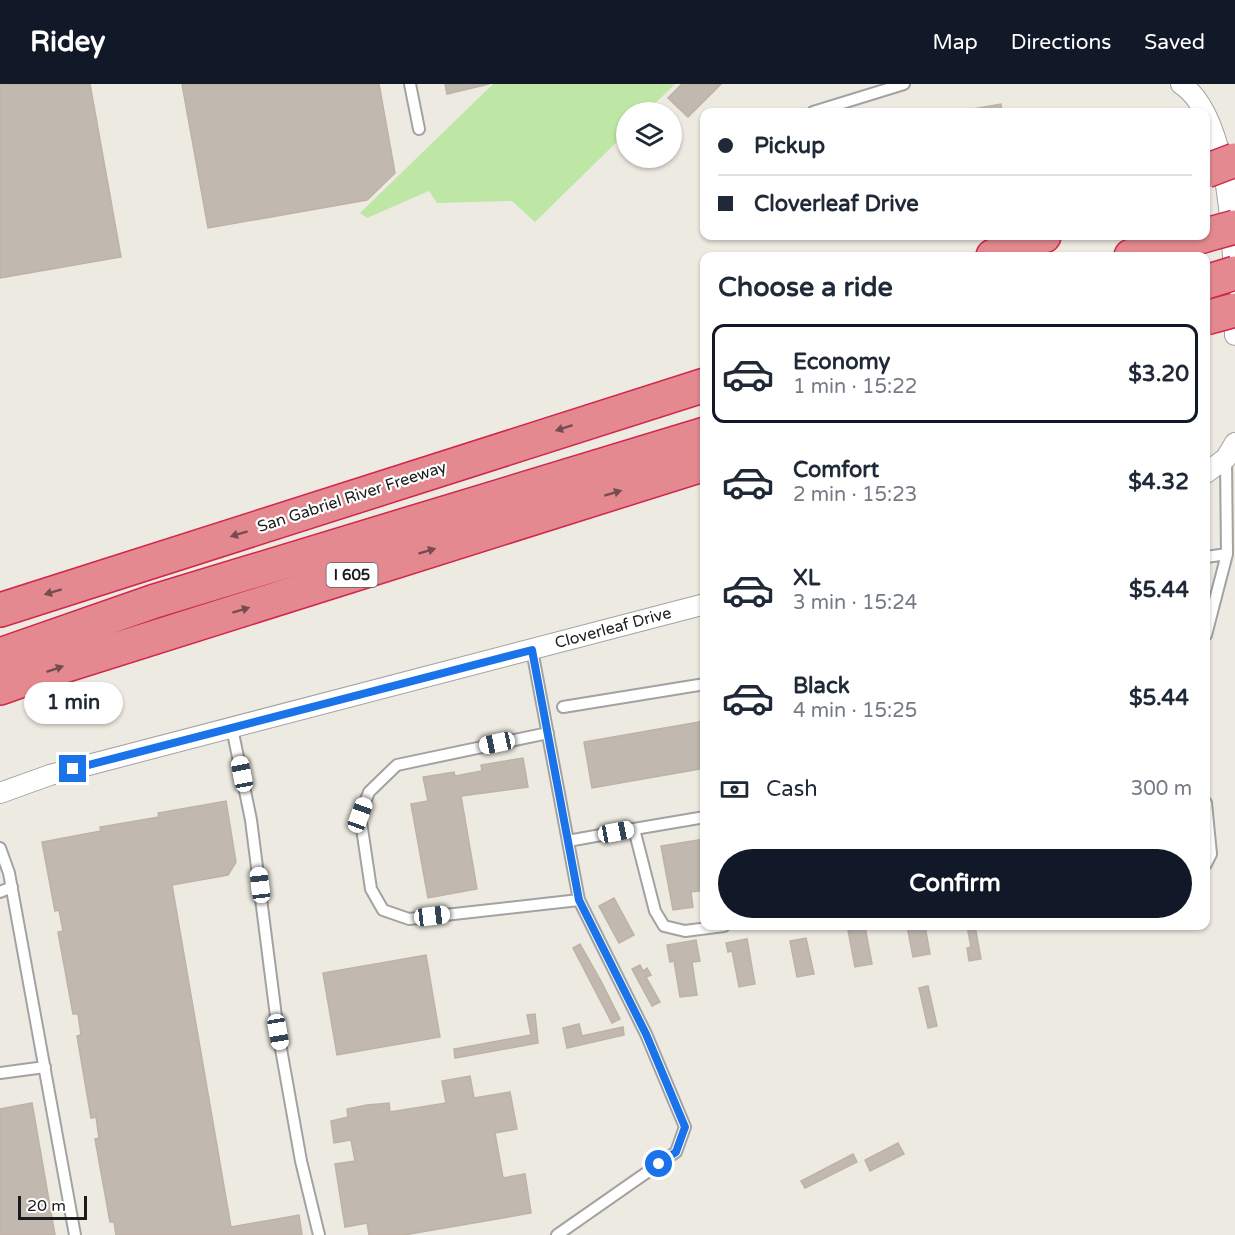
<!DOCTYPE html>
<meta charset="utf-8">
<style>
:root{--surface:#fff;--page:#f2f2f3;--text:#1f2937;--muted:#747a83;--line:#e0e1e3;--accent:#111827}
body{margin:0;font-family:"Varela Round",sans-serif;background:var(--page);color:var(--text);height:100vh;display:flex;flex-direction:column;font-size:22px;white-space:nowrap}
*{box-sizing:border-box;margin:0}
p{font-size:20px;color:var(--muted)}
.icon{flex:none;width:33px;height:33px;fill:none;stroke:currentColor;stroke-width:2;stroke-linecap:round;stroke-linejoin:round}
.map{position:relative;flex:1;overflow:hidden}
.sheet{position:absolute;left:700px;top:168px;width:510px;height:678px;display:flex;flex-direction:column;background:var(--surface);border-radius:12px;box-shadow:0 2px 4px #0004}
.sheet>*{flex:none}
.top-card{position:absolute;left:700px;top:24px;width:510px;height:132px;border-radius:12px;box-shadow:0 2px 4px #0004;display:grid;align-content:center;height:132px;padding:0 18px;background:var(--surface)}
.fabs{position:absolute;left:616px;top:18px;display:grid;gap:12px}
.fabs a{display:grid;place-items:center;width:66px;height:66px;border-radius:50%;background:var(--surface);box-shadow:0 2px 4px #0004;font-size:30px}
.scale{position:absolute;left:18px;bottom:15px;width:69px;box-sizing:border-box;padding-left:6px;border:3px solid #1b1b1b;border-top:0;font-size:16px;line-height:21px;white-space:nowrap;color:#1b1b1b;-webkit-text-stroke:4px #fff;paint-order:stroke}
.end{position:absolute;width:27px;height:27px;margin:-14px;border:8px solid #1a73e8;background:#fff;box-shadow:0 0 0 3px #fff}
.from{border-radius:50%}
.bubble{position:absolute;height:42px;border-radius:21px;background:var(--surface);box-shadow:0 2px 4px #0004;font-size:20px;font-weight:700;line-height:42px;text-align:center}
.car{position:absolute;width:18px;height:36px;margin:-18px -9px;border-radius:8px;box-shadow:0 0 4px 2px #0007;background:linear-gradient(#fff 24%,#345 0 40%,#fff 0 76%,#345 0 86%,#fff 0)}
.top-card b{display:flex;align-items:center;gap:21px;height:57px;font-size:22px}
.top-card b+b{border-top:2px solid var(--line)}
.top-card i{width:15px;height:15px;background:var(--text)}
ul{padding:0;list-style:none}
li{display:flex;align-items:center;gap:18px;height:99px;margin:0 12px 9px;padding:0 6px;border:3px solid transparent;border-radius:12px}
li div{flex:1}
li b{display:block;font-size:22px}
li em{font-style:normal;font-weight:700}
li.current{border-color:var(--accent)}
li>.icon{width:54px;height:54px;stroke-width:1.5}
h2{padding:0 18px;font-size:27px;line-height:72px}
.pay{display:flex;align-items:center;gap:15px;height:66px;padding:0 18px;font-size:22px}
.pay p{margin-inline-start:auto}
.primary-button{display:flex;gap:12px;margin-top:auto;padding:12px 18px}
.primary-button a{flex:1;height:69px;border-radius:36px;background:var(--accent);color:#fff;font-size:24px;font-weight:700;line-height:69px;text-align:center}
header{display:flex;align-items:center;gap:36px;box-sizing:border-box;height:84px;padding:0 30px;background:var(--accent);color:#fff}
header strong{font-size:28px}
nav{display:flex;gap:33px;margin-inline-start:auto;font-size:21px}
.map>svg:first-child{display:block}
.grass{fill:#bee7a6}
.building{fill:#c1b9b0;stroke:#beb2a4;stroke-width:1.5}
.lines{fill:none;stroke-linecap:round;stroke-linejoin:round}
.service-casing{stroke:#a2a2a2;stroke-width:14}
.minor-casing{stroke:#a2a2a2;stroke-width:22}
.motorway-casing{stroke:#d2264d;stroke-width:36}
.service{stroke:#fff;stroke-width:10}
.minor{stroke:#fff;stroke-width:20}
.motorway{stroke:#e4898f;stroke-width:33}
.motorway-bridge-casing{stroke:#d2264d;stroke-width:36;stroke-linecap:butt}
.motorway-bridge{stroke:#e4898f;stroke-width:33}
.oneway{fill:#754c4f}
.route{stroke:#1a73e8;stroke-width:8}
.labels{text-anchor:middle;dominant-baseline:central;stroke-width:4.5;stroke-linejoin:round;paint-order:stroke}
.shield{fill:#fff;stroke:#5f5f5f;stroke-width:1.5}
.shield-label{font-size:15px;font-weight:bold;fill:#1b1b1b}
.street-label{font-size:16px;fill:#1b1b1b;stroke:#fff}
</style>
<header>
<strong>Ridey</strong>
<nav><a>Map</a><a>Directions</a><a>Saved</a></nav>
</header>
<div class="map">
<svg width="1235" height="1151" viewBox="0 0 1235 1151">
<rect width="100%" height="100%" fill="#edeae1"/>
<path class="grass" d="M493 0H675L646 28H627V48L535 138 512 117 437 119 429 107 367 134 360 129Z"/>
<path class="building" d="M0 0H90L121 173 0 194Z
M182 0H379L395 89 367 116 208 144Z
M445 0H489L447 10Z
M682 0H721L688 33 668 14Z
M1001 20 1002 28H962L961 27Z
M705 637V684L592 704 584 658Z
M523 674 528 703 461 712 477 805 428 814 411 720 428 717 423 693 454 688 455 692 482 687 481 681Z
M226 717 236 778 228 791 172 801 231 1143 299 1131 302 1151H116L114 1138H110L95 1055 99 1054 96 1033 91 1034 77 952 81 951 78 930H73L58 848 63 847 59 826 55 827 42 758 101 747 100 743 159 733 158 729Z
M705 755V806L691 808 693 823 673 826 661 762Z
M614 814 634 851 619 859 599 822Z
M907 842H925L930 870 913 873Z
M967 842H975L981 875 969 877 967 864 971 863Z
M865 843 872 880 855 883 848 846Z
M806 854 814 890 797 893 790 857Z
M747 855 755 900 739 903 732 867 728 868 726 859Z
M696 856 700 877 692 878 697 911 680 913 674 877 670 878 667 861Z
M580 860 601 897 620 935 612 939 573 864Z
M426 871 440 953 337 971 323 889Z
M640 881 643 887 647 884 651 891 646 893 660 918 652 922 632 885Z
M928 902 937 942 928 944 919 904Z
M535 930 538 959 455 974 454 965 531 951 527 931Z
M579 940 582 952 623 943 624 951 567 964 563 944Z
M470 992 474 1014 510 1008 517 1045 495 1049 503 1094 525 1090 531 1129 404 1151H369L367 1139 345 1143 335 1080 355 1077 351 1056 334 1059 331 1037 348 1033 347 1025 367 1021 389 1019 390 1028 446 1019 442 997Z
M32 1019 55 1151H0V1025Z
M898 1059 904 1070 870 1087 865 1076Z
M853 1070 857 1078 805 1104 801 1097Z"/>
<g class="lines">
<g class="service-casing">
<path id="service" d="M410 0 419 45
M813 28 904 0
M1206 473 1227 470 1226 374
M1206 551 1227 470
M532 566 579 816 646 950 685 1043 676 1068 557 1151
M563 623 705 600
M232 644 251 736 278 948 301 1077 319 1151
M548 649 397 681 369 708 360 731 371 805 383 826 409 835 579 816
M1206 719 1211 770 1206 780
M634 745 705 733
M568 757 634 745 655 827 664 842 685 847 724 842
M0 764 9 789 75 1151
M0 808 12 803
M0 989 45 983"/>
</g>
<g class="minor-casing">
<path id="minor" d="M1181 0C1235 36 1234 185 1235 251
M1206 389 1226 374 1235 359
M0 709 50 691 705 520"/>
</g>
<g class="motorway-casing">
<path id="motorway" d="M993 172 1044 152
M1131 172 1203 152
M0 526 705 301
M0 571 155 517 705 350
M0 604 54 585 705 380"/>
</g>
<use href="#service" class="service"/>
<use href="#minor" class="minor"/>
<use href="#motorway" class="motorway"/>
<g class="motorway-bridge-casing">
<path id="motorway-bridge" d="M1206 87 1235 76
M1206 151 1235 143
M1206 198 1235 189
M1206 234 1235 226"/>
</g>
<use href="#motorway-bridge" class="motorway-bridge"/>
</g>
<defs><path id="oneway-solid" d="M-6-.8H1V-3.2L6.5 0L1 3.2V.8H-6Z" transform="scale(1.5)"/></defs>
<g class="oneway">
<use href="#oneway-solid" transform="translate(564 344) rotate(162)"/>
<use href="#oneway-solid" transform="translate(613 409) rotate(-17)"/>
<use href="#oneway-solid" transform="translate(239 450) rotate(163)"/>
<use href="#oneway-solid" transform="translate(427 467) rotate(-17)"/>
<use href="#oneway-solid" transform="translate(53 508) rotate(163)"/>
<use href="#oneway-solid" transform="translate(241 526) rotate(-17)"/>
<use href="#oneway-solid" transform="translate(55 585) rotate(-19)"/>
</g>
<g class="lines">
<path class="route" d="M73 685 532 566 579 816 646 950 685 1043 676 1068 659 1080"/>
</g>
<g class="labels">
<rect class="shield" x="326.5" y="479" width="51" height="24" rx="4.5"/>
<g class="shield-label">
<text x="352" y="491">I 605</text>
</g>
<g class="street-label">
<text transform="translate(352 413) rotate(-18)">San Gabriel River Freeway</text>
<text transform="translate(613 544) rotate(-15)">Cloverleaf Drive</text>
</g>
</g>
</svg>
<div class="fabs">
<a><svg class="icon" aria-label="layers" viewBox="0 0 24 24"><path d="M12 4l9 5-9 5-9-5zM3 14l9 5 9-5"/></svg></a>
</div>
<div class="scale">20 m</div>
<i class="end from" style="left:659px;top:1080px"></i>
<i class="end" style="left:73px;top:685px"></i>
<div class="bubble" style="left:24px;top:598px;width:99px">1 min</div>
<i class="car" style="left:497px;top:659px;rotate:258deg"></i>
<i class="car" style="left:242px;top:690px;rotate:349deg"></i>
<i class="car" style="left:360px;top:731px;rotate:20deg"></i>
<i class="car" style="left:616px;top:748px;rotate:79deg"></i>
<i class="car" style="left:260px;top:801px;rotate:353deg"></i>
<i class="car" style="left:432px;top:832px;rotate:83deg"></i>
<i class="car" style="left:278px;top:948px;rotate:170deg"></i>
<div class="top-card">
<b><i class="from"></i>Pickup</b>
<b><i></i>Cloverleaf Drive</b>
</div>
<section class="sheet">
<h2>Choose a ride</h2>
<ul>
<li class="current"><svg class="icon" aria-label="car" viewBox="0 0 24 24"><path d="M5 17H2v-5l4-1 3-4h7l3 4 3 1v5h-3M9 17h6M6 11h13"/><circle cx="7" cy="17" r="2"/><circle cx="17" cy="17" r="2"/></svg><div><b>Economy</b><p>1 min · 15:22</p></div><em>$3.20</em></li>
<li><svg class="icon" aria-label="car" viewBox="0 0 24 24"><path d="M5 17H2v-5l4-1 3-4h7l3 4 3 1v5h-3M9 17h6M6 11h13"/><circle cx="7" cy="17" r="2"/><circle cx="17" cy="17" r="2"/></svg><div><b>Comfort</b><p>2 min · 15:23</p></div><em>$4.32</em></li>
<li><svg class="icon" aria-label="car" viewBox="0 0 24 24"><path d="M5 17H2v-5l4-1 3-4h7l3 4 3 1v5h-3M9 17h6M6 11h13"/><circle cx="7" cy="17" r="2"/><circle cx="17" cy="17" r="2"/></svg><div><b>XL</b><p>3 min · 15:24</p></div><em>$5.44</em></li>
<li><svg class="icon" aria-label="car" viewBox="0 0 24 24"><path d="M5 17H2v-5l4-1 3-4h7l3 4 3 1v5h-3M9 17h6M6 11h13"/><circle cx="7" cy="17" r="2"/><circle cx="17" cy="17" r="2"/></svg><div><b>Black</b><p>4 min · 15:25</p></div><em>$5.44</em></li>
</ul>
<div class="pay"><svg class="icon" aria-label="cash" viewBox="0 0 24 24"><path d="M3 7h18v10H3z"/><circle cx="12" cy="12" r="2"/></svg>Cash<p>300 m</p></div>
<div class="primary-button"><a>Confirm</a></div>
</section>
</div>
